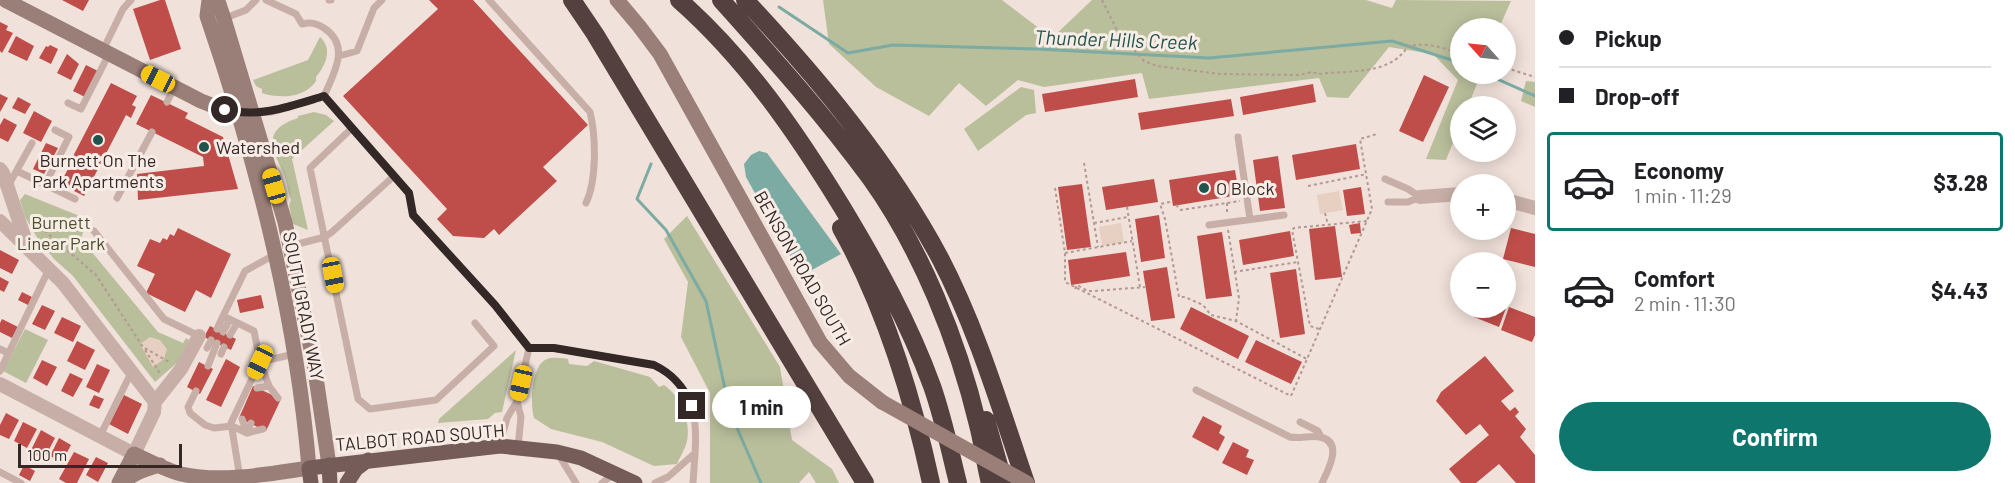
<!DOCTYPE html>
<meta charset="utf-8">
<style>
:root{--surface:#fff;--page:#f2f2f2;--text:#202124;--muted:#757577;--line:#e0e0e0;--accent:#0f766e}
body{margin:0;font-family:Barlow,sans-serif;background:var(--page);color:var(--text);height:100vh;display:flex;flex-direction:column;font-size:22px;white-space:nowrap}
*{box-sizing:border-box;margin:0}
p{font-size:20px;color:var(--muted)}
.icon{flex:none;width:33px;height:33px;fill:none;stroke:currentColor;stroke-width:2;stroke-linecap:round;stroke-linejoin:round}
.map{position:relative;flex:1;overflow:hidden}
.side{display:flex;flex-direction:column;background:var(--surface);width:480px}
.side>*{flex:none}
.hud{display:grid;align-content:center;height:132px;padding:0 24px;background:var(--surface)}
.needle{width:39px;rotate:297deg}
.fabs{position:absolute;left:1450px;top:18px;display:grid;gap:12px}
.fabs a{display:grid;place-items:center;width:66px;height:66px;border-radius:50%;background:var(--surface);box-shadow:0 3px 15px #0003;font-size:30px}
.scale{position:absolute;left:18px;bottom:15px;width:164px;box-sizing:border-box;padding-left:6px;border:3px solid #342827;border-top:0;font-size:16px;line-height:21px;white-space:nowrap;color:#342827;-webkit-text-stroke:4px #f8ece6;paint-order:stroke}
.end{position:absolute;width:27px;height:27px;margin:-14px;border:8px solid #342827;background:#fff;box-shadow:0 0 0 3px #fff}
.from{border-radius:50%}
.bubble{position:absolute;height:42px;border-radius:21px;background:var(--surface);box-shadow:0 3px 15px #0003;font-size:20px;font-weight:700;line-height:42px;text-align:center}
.car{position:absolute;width:18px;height:36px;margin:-18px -9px;border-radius:8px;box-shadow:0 0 4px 2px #0007;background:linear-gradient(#f5c518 24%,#345 0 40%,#f5c518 0 76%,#345 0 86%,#f5c518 0)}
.hud b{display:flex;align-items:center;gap:21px;height:57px;font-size:22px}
.hud b+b{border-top:2px solid var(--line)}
.hud i{width:15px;height:15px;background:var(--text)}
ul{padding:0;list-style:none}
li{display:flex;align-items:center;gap:18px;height:99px;margin:0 12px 9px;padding:0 12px;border:3px solid transparent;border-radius:6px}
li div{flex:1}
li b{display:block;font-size:22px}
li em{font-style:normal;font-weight:700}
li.selected{border-color:var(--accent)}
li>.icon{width:54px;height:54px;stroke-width:1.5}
.cta{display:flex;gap:12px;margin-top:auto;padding:12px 24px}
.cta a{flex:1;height:69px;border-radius:36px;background:var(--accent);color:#fff;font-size:24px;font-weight:700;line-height:69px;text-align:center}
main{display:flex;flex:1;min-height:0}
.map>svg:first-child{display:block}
.green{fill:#b9be9b}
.plaza{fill:#e7cfc2}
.water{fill:#7baba3}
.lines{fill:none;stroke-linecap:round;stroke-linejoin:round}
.stream{stroke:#7baba3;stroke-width:3}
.building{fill:#bf4d49}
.path{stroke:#b39991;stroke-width:2;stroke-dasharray:3 3;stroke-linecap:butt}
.lane{stroke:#c7afa7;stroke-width:7}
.street{stroke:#c7afa7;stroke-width:14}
.secondary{stroke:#9a7e78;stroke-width:15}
.primary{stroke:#755c59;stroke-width:15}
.highway{stroke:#54413f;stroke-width:18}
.secondary-bridge{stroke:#9a7e78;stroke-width:15}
.route{stroke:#342827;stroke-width:8}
.poi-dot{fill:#1f534b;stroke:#f8ece6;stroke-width:2}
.labels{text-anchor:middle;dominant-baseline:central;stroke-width:6;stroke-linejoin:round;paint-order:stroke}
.poi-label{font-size:18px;fill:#342827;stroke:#f8ece6;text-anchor:start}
.park-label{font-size:18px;fill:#4b512c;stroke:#f8ece6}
.street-label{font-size:18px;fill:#342827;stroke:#f8ece6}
.water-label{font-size:20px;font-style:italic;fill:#1f534b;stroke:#f8ece6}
</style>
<main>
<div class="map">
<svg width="1535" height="483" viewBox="0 0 1535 483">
<rect width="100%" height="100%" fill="#f0e1da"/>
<path class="green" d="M823 0H1002L1052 38 1092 0H1366L1392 8 1396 0 1511 1 1499 28H1461V74H1481L1468 106H1461V123L1446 160 1426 159 1458 80 1433 54 1389 47 1348 98 1327 97 1319 78 1149 99 1142 73 1044 87 1018 80 986 106 959 83 929 116 876 87 829 44Z
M320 37C333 49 326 65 316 77V81C305 98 280 99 262 93V89L256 86 253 80 308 60Z
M1526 81 1535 82V107L1521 101Z
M1021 87 1034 90 1036 113 1026 115 978 151 964 129Z
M314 112 326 115 334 121 292 159 308 230 293 224 289 205 291 200C288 192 287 181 283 172 270 146 264 129 298 118V116Z
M25 194 87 219 81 239 158 332 183 343 186 338 189 340 178 362 155 382 73 276 54 259 38 239 25 217 20 200Z
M687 216 780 367 792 440 832 469 839 483H816L809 472 799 483H710V393L681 337 688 282 664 239Z
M25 329 48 340 26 383 3 371Z
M516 350 502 412 495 413 488 419 438 423 439 419Z
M562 358 568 359 569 364 587 366 594 361 650 377 659 387 664 385C681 397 691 420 687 441 685 449 680 457 677 464L654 466 602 442 551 429 534 418C530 404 531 365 547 359 551 357 558 358 562 358Z"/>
<path class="plaza" d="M1339 191 1343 210 1320 214 1317 195Z
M1121 223 1124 242 1102 246 1099 227Z
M150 337 160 340 167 349 164 359 153 367 140 344Z"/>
<path class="water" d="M759 151 767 153 841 254 801 276 746 177 744 164 751 155Z"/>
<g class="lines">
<path class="stream" d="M779 7 848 53 893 45 1037 49 1209 58 1392 41 1461 63
M1486 74 1535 96
M651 164 637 199 666 230 706 301 730 412 761 483"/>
</g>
<path class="building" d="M62 0H89L83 11Z
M160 0H165L181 49 150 60 133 9Z
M429 0H473L588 125 543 167 557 181 499 235 494 229 484 238 453 236 437 219 447 209 343 96 438 9Z
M0 22 8 26 6 30 13 33 2 53 0 51Z
M16 36 34 46 27 61 8 52Z
M50 45 58 49 51 64 39 58 46 46 48 47Z
M67 54 79 64 71 80 57 73Z
M86 65 98 71 85 97 73 91Z
M1424 75 1449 87 1423 142 1399 131Z
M1135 79 1138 97 1045 112 1042 94Z
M111 83 137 96 132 105 136 107 131 118 126 115 84 196 60 184 68 169 62 166 64 162 69 164Z
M1313 84 1316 102 1243 115 1240 97Z
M0 94 8 98 0 112Z
M151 95 188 113 185 118 223 137 238 189 138 200 137 174 204 166 203 157 136 124Z
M18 97 31 104 25 114 12 108Z
M1231 99 1234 116 1141 130 1138 113Z
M34 111 52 121 41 142 23 133Z
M4 118 17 125 8 142 0 138V125Z
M46 143 58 148 44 174 33 169Z
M1356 144 1360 169 1296 180 1292 155Z
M1278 156 1285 208 1260 211 1253 160Z
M1235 170 1239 195 1173 206 1169 180Z
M1154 179 1158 202 1106 210 1102 187Z
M1082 184 1091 247 1067 250 1058 187Z
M1361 187 1365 214 1347 216 1343 190Z
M1159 215 1165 258 1141 262 1135 219Z
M1360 223 1361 233 1351 234 1349 225Z
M1335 226 1342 277 1315 280 1309 229Z
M178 228 231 254 211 298 196 290 185 312 146 293 155 274 137 266 150 239 160 243 163 238 167 240 170 234 174 236Z
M1511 228 1535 234V267L1503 259Z
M1290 231 1294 256 1243 265 1239 240Z
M1222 232 1232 296 1206 299 1197 236Z
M0 250 19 260 12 274 0 268Z
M1126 252 1130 276 1071 285 1068 260Z
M1167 267 1175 318 1151 321 1143 271Z
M1296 269 1305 334 1280 338 1270 273Z
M0 277 9 282 4 292 0 290Z
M22 292 32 297 28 305 18 300Z
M261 295 264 308 240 313 237 300Z
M42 305 55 311 45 330 32 324Z
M1191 307 1249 336 1238 359 1180 329Z
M1509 307 1535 317V335L1532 342 1501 330Z
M1478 308H1506L1499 327 1474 317Z
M62 317 81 326 73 342 54 333Z
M2 319 18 327 12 338 0 332V323Z
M210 326 236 339 231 350 204 337Z
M1256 340 1302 362 1291 384 1245 362Z
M77 341 95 350 85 370 67 361Z
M1485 356 1514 391 1501 401 1510 411 1515 407 1519 412 1515 416 1526 429 1520 437 1535 455V483H1516L1499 464 1476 483H1461L1449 469 1489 435 1480 424 1466 435 1436 401 1441 392Z
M226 359 240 367 221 407 206 400Z
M42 360 57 367 47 386 33 378Z
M199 362 213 369 200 394 187 387Z
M97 364 110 370 99 393 86 387Z
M70 373 83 379 73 397 61 391Z
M253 386 281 399 266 431 239 418Z
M94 395 104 399 99 409 89 405Z
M124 395 142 404 128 434 109 424Z
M6 413 19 420 9 439 0 435V425Z
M1203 416 1222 426 1219 433 1225 437 1218 451 1192 437Z
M23 422 37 429 27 448 14 441Z
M41 430 55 438 44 459 30 452Z
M59 438 71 445 62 462 50 456Z
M1233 442 1249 450 1246 457 1254 460 1247 475 1222 463Z
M74 452 89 459 77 483H66L59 479Z
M96 457 108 463 98 482 86 475Z
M24 465 35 471 30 481 19 475Z"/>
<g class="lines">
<path class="path" d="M1102 0 1118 32 1144 61 1157 66 1220 74 1299 75 1312 72 1319 74C1349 70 1390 76 1408 46 1427 42 1444 48 1461 54
M1506 68 1535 77
M1084 163 1098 247
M1308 186 1367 174
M1055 188 1065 253V282L1291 396 1372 209 1360 139 1377 134
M1170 202 1160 204 1165 219 1179 297H1185L1203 305 1211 315 1236 321 1307 359
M1227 203V215
M1176 205 1181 210 1240 201
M1127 207 1140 287
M1325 213 1328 225
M31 219 96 275 143 347 171 363
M1094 223 1128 217
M1228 230 1239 298 1236 321
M1065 253 1132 241
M1234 272 1298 262
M1075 289 1077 285 1088 291H1095L1145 287
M1319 329 1310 326 1292 230 1294 228 1367 221
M145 350 161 375"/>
<path class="lane" d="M266 0 296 14 302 24C311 22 316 23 324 28 351 46 334 73 324 96
M329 0H331
M489 0 590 112C596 137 597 180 586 203
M223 19 246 10 256 0
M103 50 123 9 131 0
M339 56 357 51 374 8 382 0
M167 102 174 88
M68 103 81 109 109 54
M252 113 272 112 324 96 409 193 413 215 495 305 529 348H554L654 365C705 390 696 435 693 483
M352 128 310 168 358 399 370 409 436 400 494 346 475 323
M1238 137 1250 219
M17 171 75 199
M1385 179 1408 189 1420 197 1408 202H1388
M45 185 69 137 55 130
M8 186 32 143
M117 198 152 132
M1209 225 1284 215
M94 231 164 319 199 336
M290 246 325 237 332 232 394 176
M276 254 245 271 223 316 254 331 260 362 294 354
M217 329 223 316
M223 332 230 319
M230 335 237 323
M207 348 211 340
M0 349 8 353
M221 354 224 347
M260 362 269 386 278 398
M208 366 217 343
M0 371 49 269
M257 388 269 386
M1196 390 1290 437C1300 439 1311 435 1320 437 1344 442 1328 470 1322 483
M196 391 188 407 190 413 205 425 214 428 232 426 247 433 251 423
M517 401 521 417 518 447
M242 419 247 433 263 429
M1300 422 1318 431 1321 437
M100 436 132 371
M500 445 507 418 517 401 529 348
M558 454 576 483
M0 472 21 483
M240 478 231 423 260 362
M602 483 614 474
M655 483 668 477 695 453"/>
<path class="street" d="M0 169 3 173 27 245
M1420 197 1461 194
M1506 200 1535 208
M0 221 63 283 155 402
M0 384 134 454 154 412 155 402 181 369 199 336"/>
<path class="secondary" d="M5 0 201 101 219 108 246 113
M214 0 219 4 224 19 285 222 314 364 329 465
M617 0 639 26 660 54 820 342 849 376 882 402
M119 483 134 454C149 461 165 470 181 474 223 483 267 474 309 468 296 313 257 162 207 16L209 0
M122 483C134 473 145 469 160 465"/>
<path class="primary" d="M329 465 330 483
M311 483 309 468 500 446 557 452 581 458 635 483
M347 483 356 469 368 460"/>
<path class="highway" d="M572 0 595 34 865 483
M679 0C746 59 796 132 842 207 877 265 909 323 932 386 943 417 950 451 958 483
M721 0C773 58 825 116 871 179 921 249 958 341 978 425 983 444 985 464 990 483
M745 0C818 78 889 163 940 258 977 329 1000 407 1026 483
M841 228C885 307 912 395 931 483
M986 420 1004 483"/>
<path class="secondary-bridge" d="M882 402 1027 483"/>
</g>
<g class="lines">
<path class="route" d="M225 110C260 118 291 106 324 96L409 193 413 215 495 305 529 348H554L654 365C673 374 684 387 692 406"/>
</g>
<g class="poi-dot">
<circle cx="98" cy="140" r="6"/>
<circle cx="204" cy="147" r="6"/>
<circle cx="1204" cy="188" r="6"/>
</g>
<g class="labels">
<g class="poi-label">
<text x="216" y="147">Watershed</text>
<text x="98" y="160" text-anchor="middle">Burnett On The<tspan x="98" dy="21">Park Apartments</tspan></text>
<text x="1216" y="188">O Block</text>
</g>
<g class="park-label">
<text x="61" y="222">Burnett<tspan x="61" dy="21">Linear Park</tspan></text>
</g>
<g class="street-label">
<text transform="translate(803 268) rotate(60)">BENSON ROAD SOUTH</text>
<text transform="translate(304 306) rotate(79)">SOUTH GRADY WAY</text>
<text transform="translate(420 437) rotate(-5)">TALBOT ROAD SOUTH</text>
</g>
<g class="water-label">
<text transform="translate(1116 39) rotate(2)">Thunder Hills Creek</text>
</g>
</g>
</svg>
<div class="fabs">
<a><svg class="needle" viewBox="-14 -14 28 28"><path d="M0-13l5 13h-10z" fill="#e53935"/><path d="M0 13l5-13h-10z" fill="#757577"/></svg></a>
<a><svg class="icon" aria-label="layers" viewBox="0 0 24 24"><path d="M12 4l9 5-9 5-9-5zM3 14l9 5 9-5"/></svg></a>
<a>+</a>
<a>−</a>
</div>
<div class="scale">100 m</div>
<i class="end from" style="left:225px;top:110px"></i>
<i class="end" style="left:692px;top:406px"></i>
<div class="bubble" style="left:712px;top:386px;width:99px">1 min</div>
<i class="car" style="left:158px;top:79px;rotate:297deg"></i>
<i class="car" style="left:274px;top:186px;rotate:344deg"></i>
<i class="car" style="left:333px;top:275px;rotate:169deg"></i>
<i class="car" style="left:260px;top:362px;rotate:205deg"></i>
<i class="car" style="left:521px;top:383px;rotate:193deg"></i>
</div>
<section class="side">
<div class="hud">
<b><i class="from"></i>Pickup</b>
<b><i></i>Drop-off</b>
</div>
<ul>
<li class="selected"><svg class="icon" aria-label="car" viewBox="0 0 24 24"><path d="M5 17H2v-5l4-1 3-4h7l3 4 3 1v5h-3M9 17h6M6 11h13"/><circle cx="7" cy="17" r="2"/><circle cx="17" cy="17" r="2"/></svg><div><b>Economy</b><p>1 min · 11:29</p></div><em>$3.28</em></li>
<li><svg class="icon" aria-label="car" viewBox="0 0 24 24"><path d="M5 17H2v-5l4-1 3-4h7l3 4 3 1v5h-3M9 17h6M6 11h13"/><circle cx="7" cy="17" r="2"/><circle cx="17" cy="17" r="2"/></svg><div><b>Comfort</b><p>2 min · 11:30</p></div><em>$4.43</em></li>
</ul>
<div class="cta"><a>Confirm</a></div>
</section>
</main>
